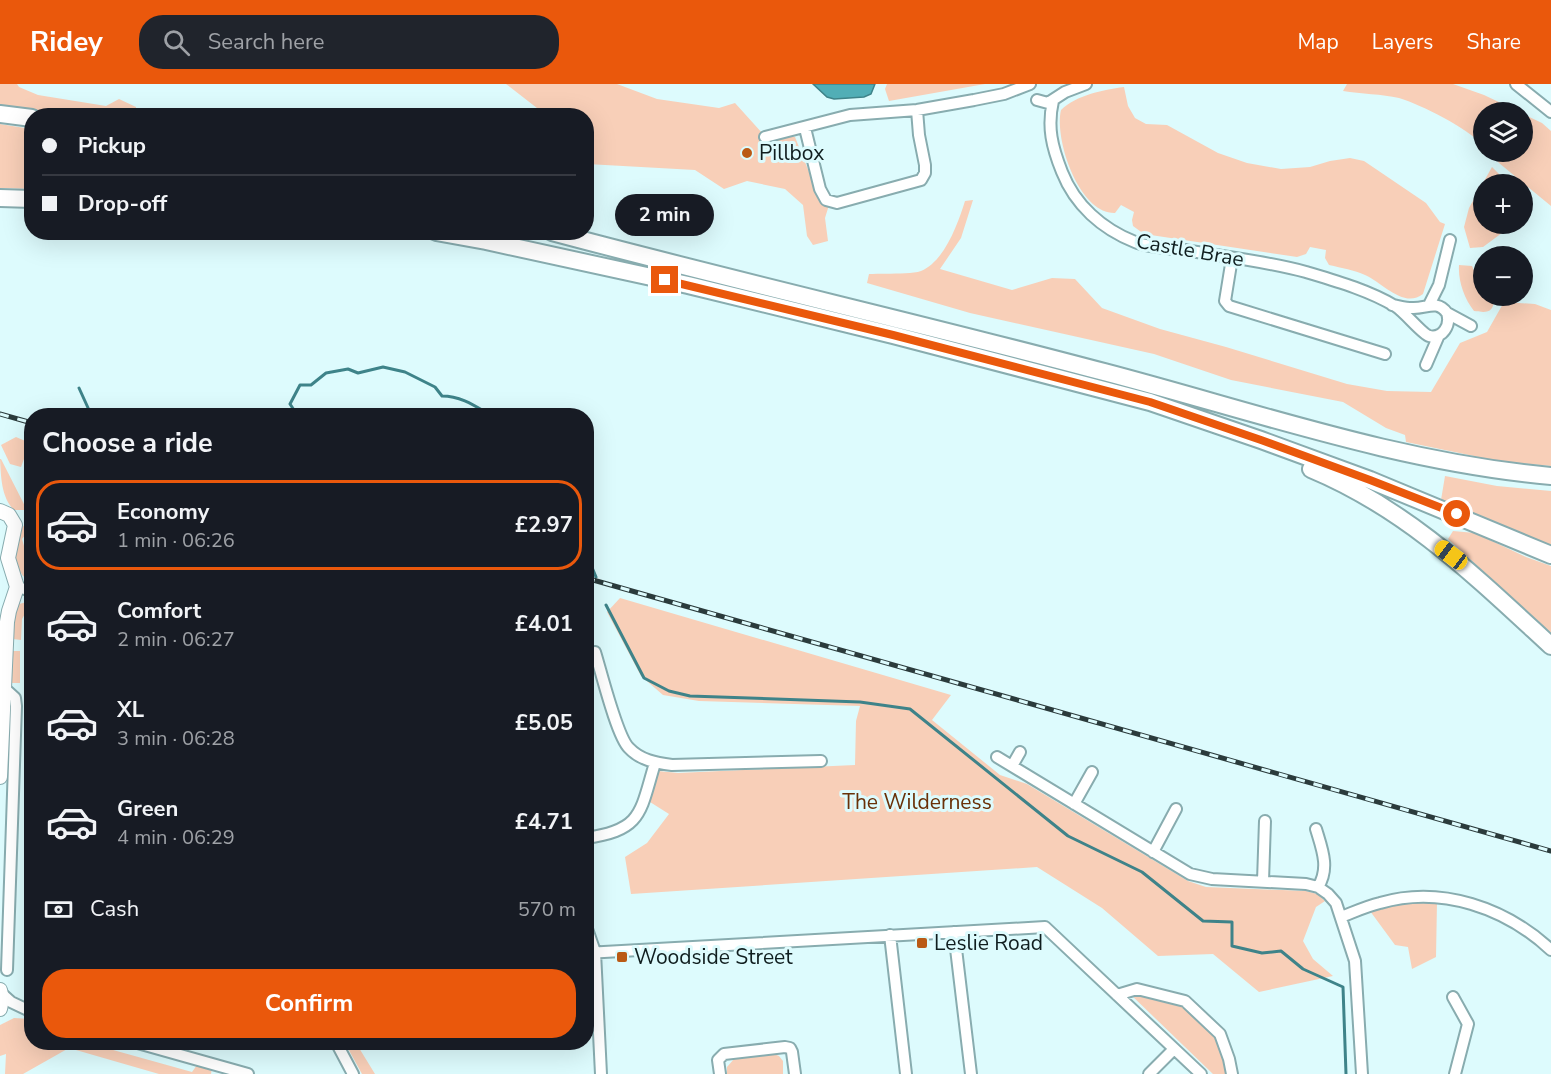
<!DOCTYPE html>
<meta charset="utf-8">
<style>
:root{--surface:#171b24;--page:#20242c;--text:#f1f3f6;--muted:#9ea1a6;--line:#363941;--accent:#ea580c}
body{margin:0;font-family:"Nunito Sans",sans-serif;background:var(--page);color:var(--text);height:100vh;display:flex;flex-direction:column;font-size:22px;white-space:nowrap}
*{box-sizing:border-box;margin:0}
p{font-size:20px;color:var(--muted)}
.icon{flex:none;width:33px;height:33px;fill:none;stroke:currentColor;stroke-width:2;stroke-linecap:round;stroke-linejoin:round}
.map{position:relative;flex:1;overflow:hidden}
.panel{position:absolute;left:24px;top:324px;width:570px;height:642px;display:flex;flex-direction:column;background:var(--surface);border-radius:24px;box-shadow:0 6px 24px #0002}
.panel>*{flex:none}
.top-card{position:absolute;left:24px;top:24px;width:570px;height:132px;border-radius:24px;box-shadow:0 6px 24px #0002;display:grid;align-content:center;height:132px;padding:0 18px;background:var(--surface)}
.buttons{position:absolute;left:1473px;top:18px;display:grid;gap:12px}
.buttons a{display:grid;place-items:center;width:60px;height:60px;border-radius:50%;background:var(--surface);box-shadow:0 6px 24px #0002;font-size:30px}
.end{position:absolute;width:27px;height:27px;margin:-14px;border:8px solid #ea580c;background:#fff;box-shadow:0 0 0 3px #fff}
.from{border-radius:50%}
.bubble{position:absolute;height:42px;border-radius:21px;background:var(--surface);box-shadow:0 6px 24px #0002;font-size:20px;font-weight:700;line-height:42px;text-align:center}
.car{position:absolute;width:18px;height:36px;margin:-18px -9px;border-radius:8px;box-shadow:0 0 4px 2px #0007;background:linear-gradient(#f5c518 24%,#345 0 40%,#f5c518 0 76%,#345 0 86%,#f5c518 0)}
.top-card b{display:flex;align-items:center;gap:21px;height:57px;font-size:22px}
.top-card b+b{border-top:2px solid var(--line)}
.top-card i{width:15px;height:15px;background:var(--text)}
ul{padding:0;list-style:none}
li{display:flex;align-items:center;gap:18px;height:90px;margin:0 12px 9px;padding:0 6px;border:3px solid transparent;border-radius:24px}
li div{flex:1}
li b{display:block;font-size:22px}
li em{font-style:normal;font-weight:700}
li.on{border-color:var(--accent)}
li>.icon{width:54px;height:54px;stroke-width:1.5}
h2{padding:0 18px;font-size:27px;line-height:72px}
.pay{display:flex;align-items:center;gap:15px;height:66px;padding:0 18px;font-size:22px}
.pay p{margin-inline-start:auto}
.button{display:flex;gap:12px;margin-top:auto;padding:12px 18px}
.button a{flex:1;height:69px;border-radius:24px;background:var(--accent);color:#fff;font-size:24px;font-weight:700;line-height:69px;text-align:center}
header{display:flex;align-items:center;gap:36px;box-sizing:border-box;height:84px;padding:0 30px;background:var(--accent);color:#fff}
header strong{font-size:28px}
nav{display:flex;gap:33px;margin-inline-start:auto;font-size:21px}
.search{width:420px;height:54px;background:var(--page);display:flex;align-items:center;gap:15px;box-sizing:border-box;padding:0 21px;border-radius:24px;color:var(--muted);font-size:22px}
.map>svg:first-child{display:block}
.green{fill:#f8cfb8}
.water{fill:#51aeb6;stroke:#3e8389;stroke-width:1.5}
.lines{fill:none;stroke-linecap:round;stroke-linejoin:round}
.stream{stroke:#3e8389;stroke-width:3}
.minor-casing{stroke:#88acaf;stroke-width:14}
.major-casing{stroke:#88acaf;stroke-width:16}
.highway-casing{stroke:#88acaf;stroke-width:20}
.minor{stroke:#fff;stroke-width:10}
.major{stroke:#fff;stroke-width:14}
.highway{stroke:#fff;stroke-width:16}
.rail-casing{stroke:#2b3b3c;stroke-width:5}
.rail{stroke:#ddfbfd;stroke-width:3;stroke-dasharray:9;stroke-linecap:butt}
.route{stroke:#ea580c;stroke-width:8}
.poi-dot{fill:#ba5a15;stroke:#ddfbfd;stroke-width:2}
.labels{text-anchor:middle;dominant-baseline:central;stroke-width:6;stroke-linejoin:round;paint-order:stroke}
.poi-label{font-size:21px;fill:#101e1f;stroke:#ddfbfd;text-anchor:start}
.street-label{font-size:21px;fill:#101e1f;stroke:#ddfbfd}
.park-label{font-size:21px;fill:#693007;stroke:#ddfbfd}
</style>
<header>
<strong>Ridey</strong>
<div class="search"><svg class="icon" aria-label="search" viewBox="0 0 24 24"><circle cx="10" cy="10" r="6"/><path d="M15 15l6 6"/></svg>Search here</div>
<nav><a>Map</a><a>Layers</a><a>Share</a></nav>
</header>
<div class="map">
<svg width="1551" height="990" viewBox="0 0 1551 990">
<rect width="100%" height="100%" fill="#ddfbfd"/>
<path class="green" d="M0 0H17L19 3 38 11 106 22 119 15 136 23V31H62L0 22Z
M506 0H617L657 15 719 24 735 19 763 50 795 53 809 88 829 121 825 134 828 157 813 161 807 152 803 121 785 105 747 97 724 105 695 86 587 80V66L589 57 587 55 586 32 546 31Z
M887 0H985L889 17 885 5Z
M1347 0H1453L1484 11 1520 28H1484L1483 61C1467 44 1422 21 1399 14 1382 10 1361 10 1343 7Z
M1124 3 1128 22 1135 34 1146 40 1167 41 1218 69 1247 79 1281 85 1310 83 1330 77 1350 74 1364 77 1426 119 1440 138 1445 140 1423 210C1404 225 1383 199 1365 191 1354 186 1342 184 1329 181L1325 174 1326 166 1310 163 1306 170 1297 173 1144 150 1133 142 1132 136 1134 128 1121 121 1115 129C1079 130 1054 55 1061 26 1077 11 1102 6 1124 3Z
M1523 30 1542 39 1551 47V122L1499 79 1489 68H1522Z
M0 40 31 45V105L0 104Z
M1492 83 1509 100H1484V140H1509L1510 143 1483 163 1470 164 1464 143 1469 124Z
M973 116 961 154 940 185 1012 206 1052 194 1075 195 1102 224 1160 245 1226 263 1347 300 1387 307 1431 308 1460 259 1487 248 1504 218 1535 220 1551 226V382L1498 377 1406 358 1405 351 1386 344 1343 318 1231 296 1154 270 970 229 867 199 869 190C883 189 909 191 921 187 945 177 958 139 965 117Z
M1459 181 1472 182 1483 206 1484 212 1494 214C1494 229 1487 229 1474 227 1464 214 1458 197 1459 181Z
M16 353 30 359 31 371 24 375 21 383 10 380 1 361Z
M0 375H1L27 426H14C1 413 1 392 0 375Z
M1445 392 1497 402 1551 407V464L1441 416Z
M29 435 31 440 25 443 26 450 22 455 24 462 31 463V496L23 492 16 481 15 468 22 444Z
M1453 447 1475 449 1526 473 1551 482V549L1448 455Z
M620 514 951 611 932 636 1000 691 1027 700 1188 797 1206 803 1306 807 1317 810 1325 817 1316 823 1303 857 1313 875 1333 892 1259 908 1213 870 1158 872 1102 824 1037 783 631 810 625 773 647 759 669 730 650 718 658 687 678 689 855 681 856 637 860 622 699 617 663 611 641 592 607 528Z
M31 517V527L26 528 22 535 21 556 13 555 14 531 19 520Z
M12 567H20V599H12Z
M1437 818 1436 873 1412 885 1408 863 1395 861 1370 827 1406 819Z
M1128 908 1185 917 1220 950 1232 990H1213Z
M14 934 31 935 32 958 88 959 192 988 197 981 212 984 211 990H159L69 964 23 990H5L6 970 0 972V941Z
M345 959H356L375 990H362Z
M774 970 779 972 783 977V990H727V983L734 975Z"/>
<path class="water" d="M813 0H875L871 10 864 13 834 15 827 13Z"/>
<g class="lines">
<path class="stream" d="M79 304 89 326 94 332
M298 332 290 320 300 301H311L326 289 348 285 358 289 383 283 405 288 435 303 442 312C461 312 475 322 492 332
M586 469 596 493
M606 521 644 594 669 607 690 612 860 618 910 625 1068 752 1142 788 1203 837 1232 838V862L1262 869 1281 867 1303 885 1343 903 1346 990"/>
<g class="minor-casing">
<path id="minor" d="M1516 0 1551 28
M1037 16 1048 19 1065 8 1086 0
M1053 17C1047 43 1052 63 1062 88 1075 121 1102 145 1135 158 1150 164 1169 164 1185 166 1225 173 1266 177 1306 188 1336 197 1368 206 1395 222 1405 228 1422 250 1429 252 1443 255 1451 241 1447 229 1437 215 1426 225 1412 224 1405 224 1399 222 1392 221
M805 44 820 105 826 116 837 119 921 96 925 89V81L919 51 917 26
M765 53 850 31 917 26 974 16 1004 10 1030 0
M1232 174 1225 217 1229 222 1385 270
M1429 221 1439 201 1450 156
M1447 229 1471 242
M1426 281 1439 251
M17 503 32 507
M595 568C601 587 617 653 629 664 640 676 656 679 672 681L821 677
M4 604 15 614 16 622 7 886
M997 673 1190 790 1212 795 1306 800 1318 803
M1012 682 1020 668
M1074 720 1092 688
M1316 745C1322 765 1330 784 1318 803L1328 810 1336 819 1355 877 1362 990
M586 754C643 746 640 728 655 679
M1153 768 1176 725
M1263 797 1265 737
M1341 833C1354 828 1367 822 1380 819 1441 801 1506 824 1551 866
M586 842 595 868 601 990
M954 848 971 990
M890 851 906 990
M586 869 1045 843 1201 990
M1 909 11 918 32 928
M1117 911 1137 905 1185 917 1220 950 1229 975 1232 990
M1453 913 1468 940 1455 990
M134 958 248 990
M336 958 353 990
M720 990 718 976 724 970 785 963 790 964 792 968 795 990
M1149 990 1174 965"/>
</g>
<g class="major-casing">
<path id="major" d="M0 427 9 431 15 441 8 474 17 503 9 527 7 538 0 693
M0 906 2 915 0 925"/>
</g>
<g class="highway-casing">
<path id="highway" d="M0 30 32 34
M0 114 32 115
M436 148 486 157 688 201 893 251 1150 318 1261 356 1370 396 1551 471
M552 148C735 197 920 239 1104 288 1253 327 1396 378 1551 392
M1311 385C1407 425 1475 492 1551 562"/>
</g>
<use href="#minor" class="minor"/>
<use href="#major" class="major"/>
<use href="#highway" class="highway"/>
<g class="rail-casing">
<path id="rail" d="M0 330 32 339
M586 494 1551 767"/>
</g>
<use href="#rail" class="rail"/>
</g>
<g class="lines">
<path class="route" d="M665 196 893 251 1150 318 1261 356 1370 396 1457 430"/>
</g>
<g class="poi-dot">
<circle cx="747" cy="69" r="6"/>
<rect x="916" y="853" width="12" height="12" rx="3"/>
<rect x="616" y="867" width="12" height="12" rx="3"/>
</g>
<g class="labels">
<g class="poi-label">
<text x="759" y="69">Pillbox</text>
<text x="934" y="859">Leslie Road</text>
<text x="634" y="873">Woodside Street</text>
</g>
<g class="street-label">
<text transform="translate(1190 166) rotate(10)">Castle Brae</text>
</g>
<g class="park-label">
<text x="917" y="718">The Wilderness</text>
</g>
</g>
</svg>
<div class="buttons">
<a><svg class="icon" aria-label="layers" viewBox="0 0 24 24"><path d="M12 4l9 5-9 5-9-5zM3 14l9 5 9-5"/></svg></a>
<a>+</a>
<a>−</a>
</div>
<i class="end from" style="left:1457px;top:430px"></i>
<i class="end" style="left:665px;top:196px"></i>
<div class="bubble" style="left:615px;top:110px;width:99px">2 min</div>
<i class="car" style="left:1451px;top:471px;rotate:307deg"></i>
<div class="top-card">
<b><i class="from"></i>Pickup</b>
<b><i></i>Drop-off</b>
</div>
<section class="panel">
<h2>Choose a ride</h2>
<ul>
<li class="on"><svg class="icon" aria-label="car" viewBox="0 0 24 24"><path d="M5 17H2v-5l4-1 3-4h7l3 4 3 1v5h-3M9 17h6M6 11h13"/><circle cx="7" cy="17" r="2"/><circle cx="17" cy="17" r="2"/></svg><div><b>Economy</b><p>1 min · 06:26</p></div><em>£2.97</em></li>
<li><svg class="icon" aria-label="car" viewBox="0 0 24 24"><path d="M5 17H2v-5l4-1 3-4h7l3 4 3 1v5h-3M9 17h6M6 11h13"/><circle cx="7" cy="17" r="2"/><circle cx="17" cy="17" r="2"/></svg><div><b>Comfort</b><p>2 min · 06:27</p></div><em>£4.01</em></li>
<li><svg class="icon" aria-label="car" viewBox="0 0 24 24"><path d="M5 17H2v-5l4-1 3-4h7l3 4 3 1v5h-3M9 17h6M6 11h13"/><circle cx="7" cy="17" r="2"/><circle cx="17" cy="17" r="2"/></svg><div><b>XL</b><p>3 min · 06:28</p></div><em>£5.05</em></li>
<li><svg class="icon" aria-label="car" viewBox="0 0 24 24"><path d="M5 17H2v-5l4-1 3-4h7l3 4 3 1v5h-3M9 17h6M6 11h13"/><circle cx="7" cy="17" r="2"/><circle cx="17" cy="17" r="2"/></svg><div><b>Green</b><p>4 min · 06:29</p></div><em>£4.71</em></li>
</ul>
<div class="pay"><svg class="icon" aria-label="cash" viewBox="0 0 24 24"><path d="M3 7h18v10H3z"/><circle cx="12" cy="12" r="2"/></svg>Cash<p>570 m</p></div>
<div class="button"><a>Confirm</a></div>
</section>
</div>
